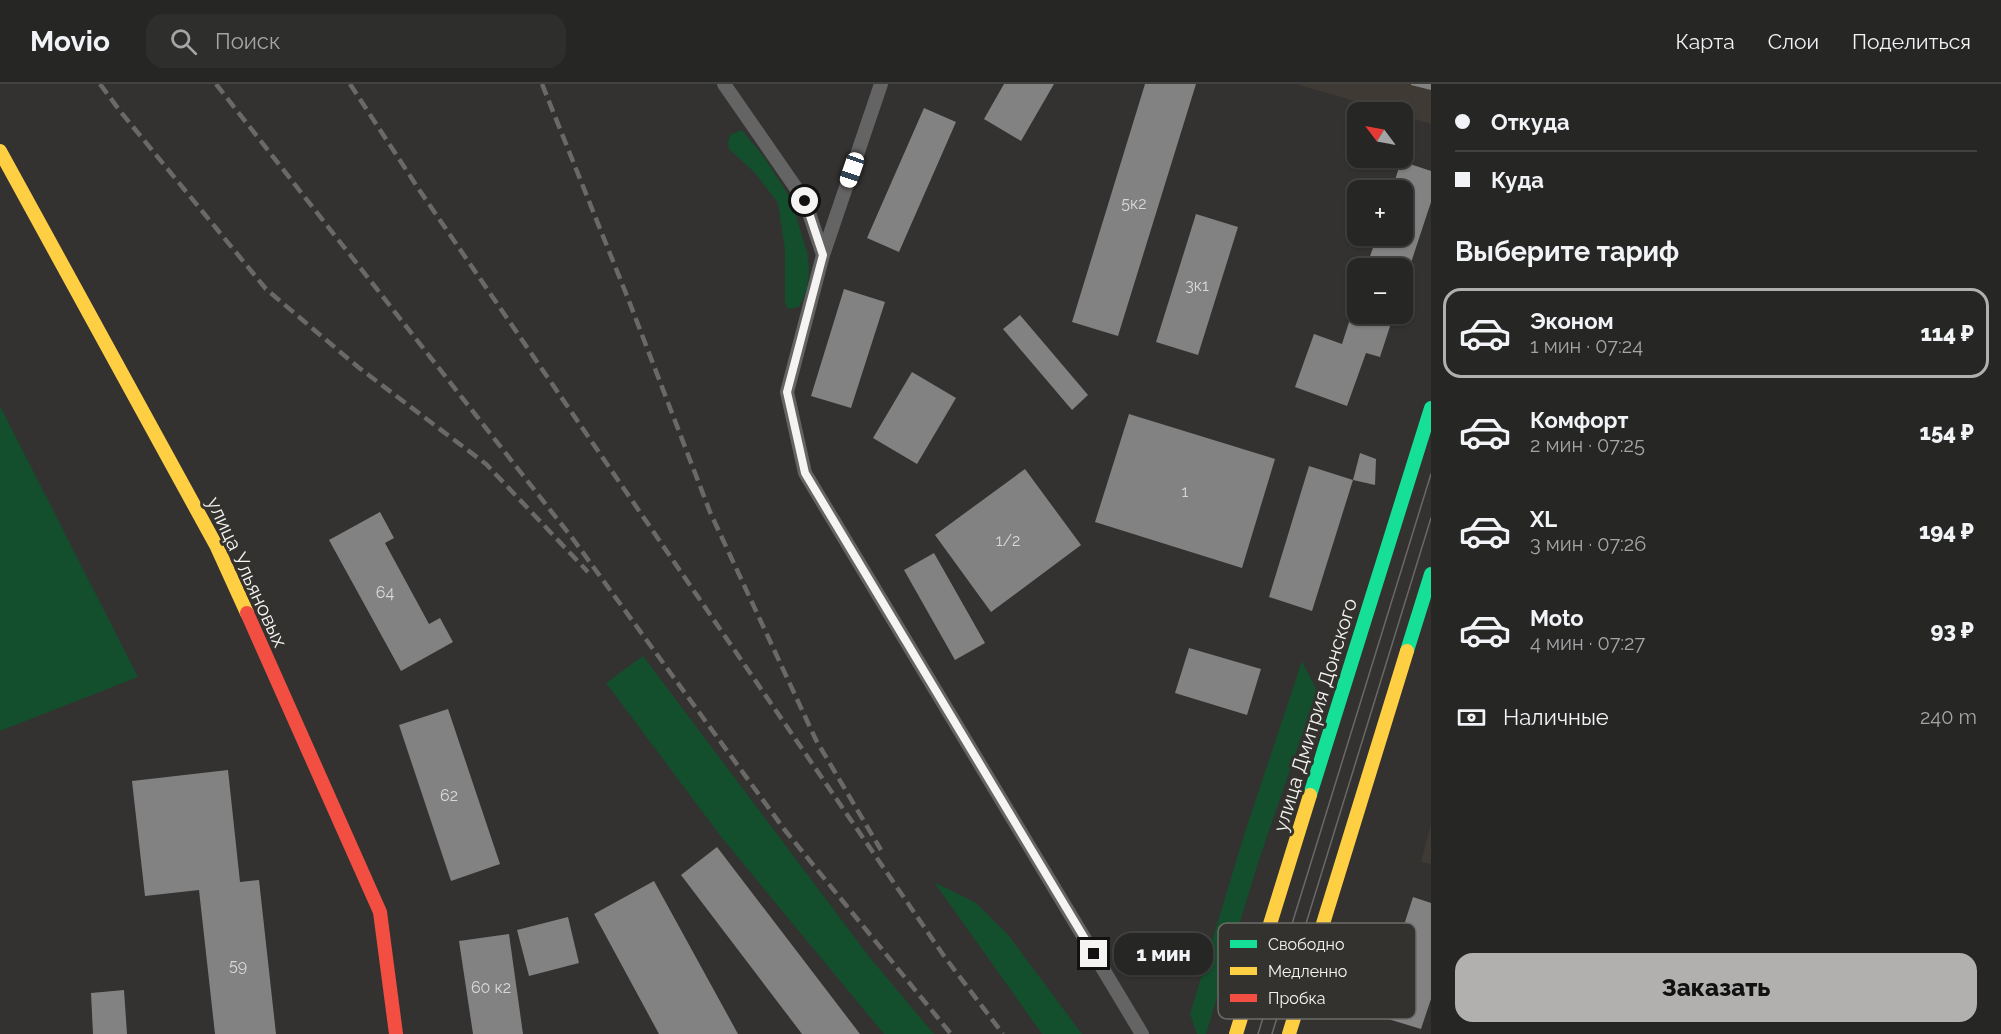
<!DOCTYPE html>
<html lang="ru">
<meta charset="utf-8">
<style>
:root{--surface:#262624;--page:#2e2e2c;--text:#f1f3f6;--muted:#a4a5a6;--line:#424341;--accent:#b1b0af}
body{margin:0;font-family:Raleway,sans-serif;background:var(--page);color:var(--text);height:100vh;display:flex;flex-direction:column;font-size:22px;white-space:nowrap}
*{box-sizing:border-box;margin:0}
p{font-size:20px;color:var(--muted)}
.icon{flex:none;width:33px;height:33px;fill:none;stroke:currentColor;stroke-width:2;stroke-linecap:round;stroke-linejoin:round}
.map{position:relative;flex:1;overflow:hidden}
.sheet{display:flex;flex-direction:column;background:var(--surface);width:570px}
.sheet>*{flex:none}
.top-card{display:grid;align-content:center;height:132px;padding:0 24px;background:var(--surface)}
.needle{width:39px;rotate:302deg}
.controls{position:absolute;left:1347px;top:18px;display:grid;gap:12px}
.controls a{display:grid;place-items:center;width:66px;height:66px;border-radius:12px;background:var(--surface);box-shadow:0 2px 4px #0004,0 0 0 2px var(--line);font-size:30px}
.end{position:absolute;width:27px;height:27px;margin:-14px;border:8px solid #f5f4f3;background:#111;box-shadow:0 0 0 3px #111}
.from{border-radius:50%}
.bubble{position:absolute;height:42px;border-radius:18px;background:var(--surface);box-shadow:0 2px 4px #0004,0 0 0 2px var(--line);font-size:20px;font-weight:800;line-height:42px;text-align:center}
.car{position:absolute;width:18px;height:36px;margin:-18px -9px;border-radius:8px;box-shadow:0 0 4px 2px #0007;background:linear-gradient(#fff 24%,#345 0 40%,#fff 0 76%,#345 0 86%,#fff 0)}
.top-card b{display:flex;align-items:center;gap:21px;height:57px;font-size:22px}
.top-card b+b{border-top:2px solid var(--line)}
.top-card i{width:15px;height:15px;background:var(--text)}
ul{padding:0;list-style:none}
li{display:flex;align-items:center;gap:18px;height:90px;margin:0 12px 9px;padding:0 12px;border:3px solid transparent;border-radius:18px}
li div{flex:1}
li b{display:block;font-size:22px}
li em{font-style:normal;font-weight:800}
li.active{border-color:var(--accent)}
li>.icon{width:54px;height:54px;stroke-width:1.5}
h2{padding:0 24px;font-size:27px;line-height:72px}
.pay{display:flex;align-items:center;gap:15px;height:66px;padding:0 24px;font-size:22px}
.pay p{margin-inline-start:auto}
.action{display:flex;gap:12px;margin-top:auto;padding:12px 24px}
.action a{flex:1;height:69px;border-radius:18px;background:var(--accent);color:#111;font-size:24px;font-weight:800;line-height:69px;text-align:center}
header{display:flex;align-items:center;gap:36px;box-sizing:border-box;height:84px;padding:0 30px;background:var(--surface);border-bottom:2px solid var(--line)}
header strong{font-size:28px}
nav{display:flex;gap:33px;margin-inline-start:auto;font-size:21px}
.search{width:420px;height:54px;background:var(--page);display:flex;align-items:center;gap:15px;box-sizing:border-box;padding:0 21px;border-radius:18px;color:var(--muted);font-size:22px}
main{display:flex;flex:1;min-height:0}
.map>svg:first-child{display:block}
.built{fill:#3f3a33}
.green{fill:#134e2d}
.building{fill:#828282}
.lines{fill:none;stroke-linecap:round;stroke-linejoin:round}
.lane{stroke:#656464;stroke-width:14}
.fast{stroke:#16e098;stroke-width:14}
.slow{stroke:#ffcf43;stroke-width:14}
.jam{stroke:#f24e42;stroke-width:14}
.tram{stroke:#6a6968;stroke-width:1.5}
.rail{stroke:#6a6968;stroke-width:4.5;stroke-dasharray:12 6;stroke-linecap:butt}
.route{stroke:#f5f4f3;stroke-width:8}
.labels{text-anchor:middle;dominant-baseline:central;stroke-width:6;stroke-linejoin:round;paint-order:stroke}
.number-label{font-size:16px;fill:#d8d8d7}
.street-label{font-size:20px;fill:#f5f4f3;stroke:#34322f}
.key{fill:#34322f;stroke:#6e6c6a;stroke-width:1.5}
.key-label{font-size:16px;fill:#f5f4f3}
</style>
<header>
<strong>Movio</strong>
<div class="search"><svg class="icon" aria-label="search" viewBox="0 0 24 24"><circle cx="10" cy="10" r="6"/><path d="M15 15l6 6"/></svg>Поиск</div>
<nav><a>Карта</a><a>Слои</a><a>Поделиться</a></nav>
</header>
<main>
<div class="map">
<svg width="1431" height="950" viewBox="0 0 1431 950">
<rect width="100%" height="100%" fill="#333230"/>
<path class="built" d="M1296 0H1431V40L1403 32 1402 28H1392Z
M1431 740V780L1421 778Z"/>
<path class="green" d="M742 46 764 73 791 115 807 168 809 185 807 205 799 223 788 225 785 219V166L778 119 755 89 729 65 728 58 730 51Z
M0 322 138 593 0 647Z
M643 572 871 875 934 950H884L722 754 606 599Z
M1302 577 1317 607 1258 779 1206 950H1197L1190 930 1244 751Z
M934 798 976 819 1009 852 1082 950H1042Z"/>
<path class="building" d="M1004 0H1054L1021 57 984 35Z
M1145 0H1196L1118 252 1072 238Z
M1431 0V6L1411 1V0Z
M924 24 956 38 899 168 867 154Z
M1401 77 1431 87V118L1403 203 1402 184H1366L1377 152H1402V106H1392Z
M1196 130 1238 143 1198 271 1156 258Z
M844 205 885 218 851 324 811 312Z
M1357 213 1358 230H1394L1380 273 1366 269 1347 322 1295 303 1314 250 1342 260Z
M1020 231 1088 311 1072 326 1003 245Z
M912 288 956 314 917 380 873 354Z
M1129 330 1275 375 1242 484 1095 438Z
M1360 369 1376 375 1375 401 1353 396Z
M1309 382 1353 396 1312 527 1269 513Z
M1025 385 1081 461 991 528 935 451Z
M380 428 394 454 385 459 429 540 440 534 453 558 401 587 329 456Z
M934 469 985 559 955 576 904 486Z
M1189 564 1261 585 1247 631 1175 609Z
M448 625 500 780 451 797 399 641Z
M228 686 240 798 259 796 276 950H215L199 806 145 812 132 697Z
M717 763 860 950H802L681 791Z
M654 797 738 950H659L594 830Z
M1413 813 1431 819V915L1421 945 1375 931Z
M568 833 579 879 529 892 517 846Z
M509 850 523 950H473L459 857Z
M124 906 127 950H93L91 909Z"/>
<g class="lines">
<path class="lane" d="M724 0 805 117 823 171 787 308 805 389 1142 950
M823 171 881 0"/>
<path class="fast" d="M1407 567 1431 490
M1310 711 1431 324"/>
<path class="slow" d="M0 67 217 463 247 529
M1236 950 1310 711
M1289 950 1407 567"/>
<path class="jam" d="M247 529 380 828 396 950"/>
<path class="tram" d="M1258 950 1431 390
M1272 950 1431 434"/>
<path class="rail" d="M100 0 120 27 266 205 358 283 486 380 588 488
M216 0 573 455 784 745 951 950
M350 0 420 107 944 872 1003 950
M542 0 629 217 710 428 816 656 881 766"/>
</g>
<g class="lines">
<path class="route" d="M805 117 823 171 787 308 805 389 1094 870"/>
</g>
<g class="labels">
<g class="number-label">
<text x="1134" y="119">5к2</text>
<text x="1197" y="201">3к1</text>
<text x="1185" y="407">1</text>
<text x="1008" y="456">1/2</text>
<text x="385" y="508">64</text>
<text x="449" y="711">62</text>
<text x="238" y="881">59</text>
<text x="491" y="903">60 к2</text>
</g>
<g class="street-label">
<text transform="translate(247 488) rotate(65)">улица Ульяновых</text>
<text transform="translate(1315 631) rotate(-73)">улица Дмитрия Донского</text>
</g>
</g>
<rect x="1218" y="839" width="198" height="96" rx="9" class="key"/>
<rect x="1230" y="856" width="27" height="8" fill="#16e098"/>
<rect x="1230" y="883" width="27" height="8" fill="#ffcf43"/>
<rect x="1230" y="910" width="27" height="8" fill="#f24e42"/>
<g class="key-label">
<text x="1268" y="866">Свободно</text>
<text x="1268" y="893">Медленно</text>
<text x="1268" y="920">Пробка</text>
</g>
</svg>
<div class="controls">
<a><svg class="needle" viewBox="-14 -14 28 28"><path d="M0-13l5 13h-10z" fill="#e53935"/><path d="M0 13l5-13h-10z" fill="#a4a5a6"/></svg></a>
<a>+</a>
<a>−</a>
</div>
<i class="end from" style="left:805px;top:117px"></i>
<i class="end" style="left:1094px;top:870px"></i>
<div class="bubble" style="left:1114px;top:849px;width:99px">1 мин</div>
<i class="car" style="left:852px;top:86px;rotate:199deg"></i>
</div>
<section class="sheet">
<div class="top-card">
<b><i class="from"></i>Откуда</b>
<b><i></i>Куда</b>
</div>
<h2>Выберите тариф</h2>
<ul>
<li class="active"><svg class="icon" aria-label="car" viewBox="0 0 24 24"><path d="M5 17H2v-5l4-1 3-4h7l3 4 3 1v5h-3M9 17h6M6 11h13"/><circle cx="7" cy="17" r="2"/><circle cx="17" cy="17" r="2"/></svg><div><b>Эконом</b><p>1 мин · 07:24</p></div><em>114 ₽</em></li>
<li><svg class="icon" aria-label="car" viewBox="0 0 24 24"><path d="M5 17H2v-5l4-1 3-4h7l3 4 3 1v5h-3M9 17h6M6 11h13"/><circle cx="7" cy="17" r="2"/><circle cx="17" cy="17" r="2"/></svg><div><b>Комфорт</b><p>2 мин · 07:25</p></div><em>154 ₽</em></li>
<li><svg class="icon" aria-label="car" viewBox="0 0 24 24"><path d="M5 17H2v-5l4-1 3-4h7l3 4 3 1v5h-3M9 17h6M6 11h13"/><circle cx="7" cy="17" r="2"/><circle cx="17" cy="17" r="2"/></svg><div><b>XL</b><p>3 мин · 07:26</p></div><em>194 ₽</em></li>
<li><svg class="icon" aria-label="car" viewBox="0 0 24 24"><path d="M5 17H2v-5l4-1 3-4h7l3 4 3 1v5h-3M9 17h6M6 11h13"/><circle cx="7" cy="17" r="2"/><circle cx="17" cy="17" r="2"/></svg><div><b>Moto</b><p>4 мин · 07:27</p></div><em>93 ₽</em></li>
</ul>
<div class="pay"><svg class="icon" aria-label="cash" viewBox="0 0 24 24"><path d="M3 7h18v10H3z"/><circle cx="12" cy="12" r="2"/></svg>Наличные<p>240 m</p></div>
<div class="action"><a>Заказать</a></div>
</section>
</main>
